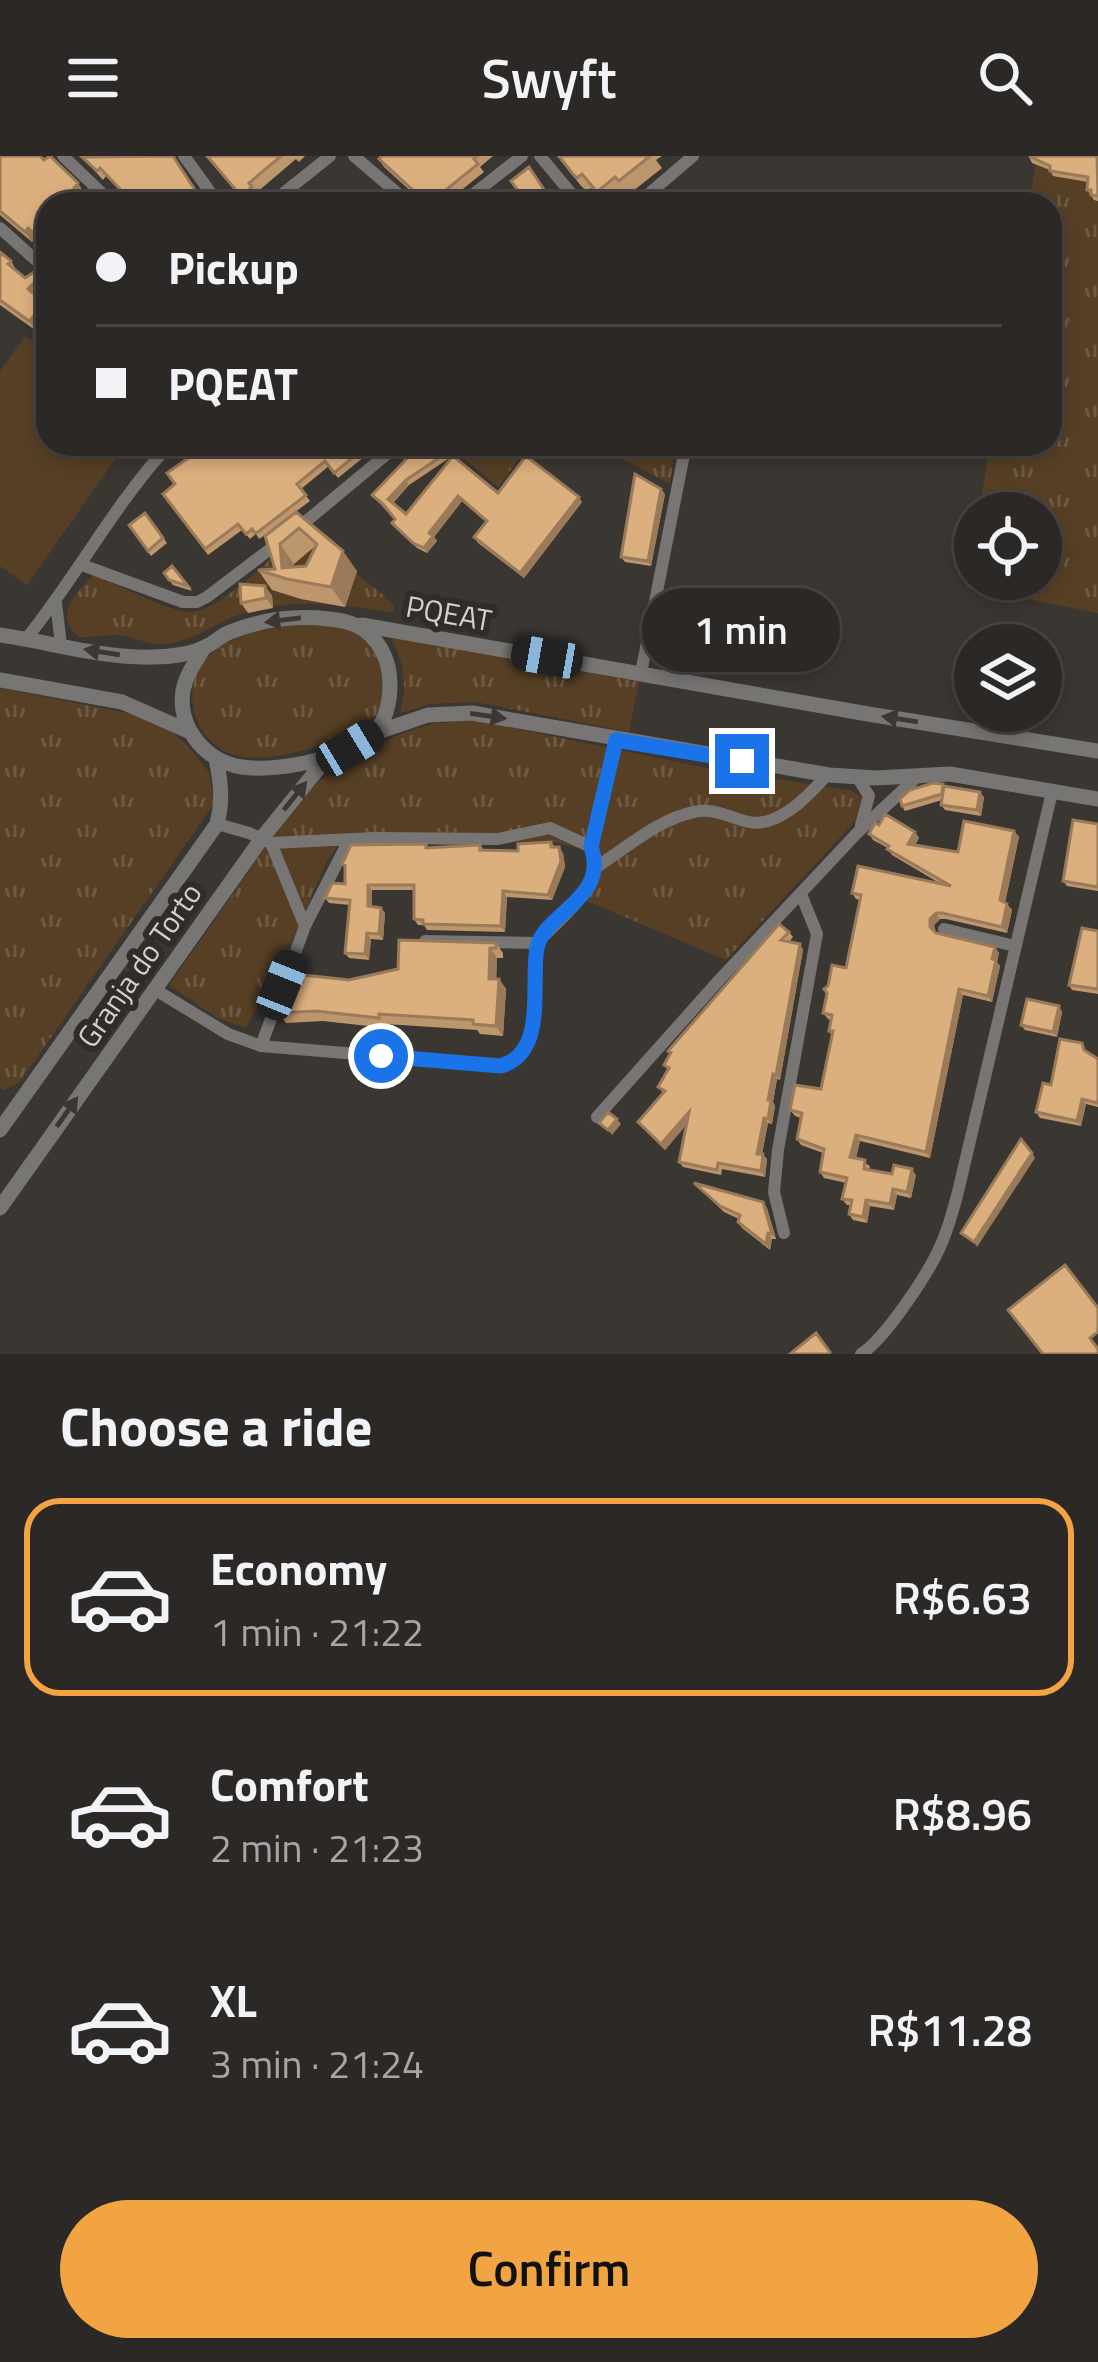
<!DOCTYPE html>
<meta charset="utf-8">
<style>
:root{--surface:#2c2826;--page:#34302e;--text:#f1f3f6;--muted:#a6a6a7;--line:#484443;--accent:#f3a442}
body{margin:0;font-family:"Titillium Web",sans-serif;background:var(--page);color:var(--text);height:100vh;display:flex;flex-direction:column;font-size:45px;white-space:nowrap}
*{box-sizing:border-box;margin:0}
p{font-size:39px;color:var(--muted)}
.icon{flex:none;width:66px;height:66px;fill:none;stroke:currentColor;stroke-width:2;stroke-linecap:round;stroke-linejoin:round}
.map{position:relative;height:1198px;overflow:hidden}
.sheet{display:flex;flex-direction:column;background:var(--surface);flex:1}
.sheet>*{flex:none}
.guide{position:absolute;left:36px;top:36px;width:1026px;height:264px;border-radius:36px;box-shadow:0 6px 18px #0003,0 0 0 3px var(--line);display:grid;align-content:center;height:264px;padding:0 60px;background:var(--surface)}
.tools{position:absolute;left:954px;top:336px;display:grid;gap:24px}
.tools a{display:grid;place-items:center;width:108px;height:108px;border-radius:50%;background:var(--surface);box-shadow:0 6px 18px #0003,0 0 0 3px var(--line);font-size:60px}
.end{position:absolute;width:54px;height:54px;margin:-27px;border:15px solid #1a73e8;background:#fff;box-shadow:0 0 0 6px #fff}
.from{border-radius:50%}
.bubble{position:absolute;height:84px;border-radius:42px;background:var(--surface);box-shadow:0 6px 18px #0003,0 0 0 3px var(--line);font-size:39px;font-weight:600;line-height:84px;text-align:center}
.car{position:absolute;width:36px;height:72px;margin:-36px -18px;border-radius:15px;box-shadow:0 0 9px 3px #0007;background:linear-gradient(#222 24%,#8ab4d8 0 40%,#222 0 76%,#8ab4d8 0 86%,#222 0)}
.guide b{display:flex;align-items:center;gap:42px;height:114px;font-size:45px}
.guide b+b{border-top:3px solid var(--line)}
.guide i{width:30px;height:30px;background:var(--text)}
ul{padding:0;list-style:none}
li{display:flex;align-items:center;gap:36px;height:198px;margin:0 24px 18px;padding:0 36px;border:6px solid transparent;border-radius:36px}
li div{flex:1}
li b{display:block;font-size:45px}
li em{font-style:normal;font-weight:600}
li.current{border-color:var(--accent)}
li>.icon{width:108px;height:108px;stroke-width:1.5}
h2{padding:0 60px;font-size:54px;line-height:144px}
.cta{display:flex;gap:24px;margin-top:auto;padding:24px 60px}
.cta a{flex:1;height:138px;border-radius:72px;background:var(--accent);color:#111;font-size:48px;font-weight:600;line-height:138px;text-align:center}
header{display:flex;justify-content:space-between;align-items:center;height:156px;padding:0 60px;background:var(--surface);font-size:54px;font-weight:600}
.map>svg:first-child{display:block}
.grass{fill:url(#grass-tufts)}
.garden{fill:#563f25}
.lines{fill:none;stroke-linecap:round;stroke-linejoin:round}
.minor{stroke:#787674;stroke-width:12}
.tertiary{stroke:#787674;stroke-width:15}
.wall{fill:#bd966c;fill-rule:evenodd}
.shaded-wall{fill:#9a7a58}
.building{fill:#dcaf7e;stroke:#9a7a58;stroke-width:3;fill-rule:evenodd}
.oneway{fill:#3b3733}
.route{stroke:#1a73e8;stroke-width:15}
.labels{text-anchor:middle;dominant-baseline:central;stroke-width:12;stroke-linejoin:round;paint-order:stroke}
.street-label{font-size:30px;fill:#d3d1ce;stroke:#302c28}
</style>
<header><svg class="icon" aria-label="menu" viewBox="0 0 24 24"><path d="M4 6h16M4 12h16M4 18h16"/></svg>Swyft<svg class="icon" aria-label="search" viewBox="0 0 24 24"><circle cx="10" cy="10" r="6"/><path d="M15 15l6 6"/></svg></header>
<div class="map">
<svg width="1098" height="1198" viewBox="0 0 1098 1198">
<defs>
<pattern id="grass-tufts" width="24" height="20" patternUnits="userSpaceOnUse" patternTransform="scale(3)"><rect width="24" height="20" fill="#563f25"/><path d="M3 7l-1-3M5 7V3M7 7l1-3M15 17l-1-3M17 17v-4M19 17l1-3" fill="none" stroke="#6d5a43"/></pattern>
</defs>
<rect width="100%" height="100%" fill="#3a3632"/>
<path class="grass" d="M1037 0H1098V457L967 431 975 381V423H1041V357H979L990 288H1050V48H1029Z
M447 288H530L498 331Z
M594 288H675L670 328Z
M304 376 382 438 393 448 394 454 390 456C338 449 294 441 241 458 214 467 192 487 162 488 149 489 139 483 126 480 111 477 95 482 79 481 52 458 77 438 94 418 115 427 170 457 191 456 221 454 269 403 291 384Z
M308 468C325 469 346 470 360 481 383 499 395 539 373 562 352 585 275 606 244 601 194 594 174 530 212 497 237 475 276 471 308 468Z
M388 477 639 526 629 576 476 546 431 548 400 557C408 528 404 503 388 477Z
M0 532 136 559 169 574 185 587 209 616 214 648 19 927 4 934 0 932Z
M474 564 716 614 850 634 863 642 859 661 726 804 575 740 588 729 589 695 558 687 342 684 327 705 282 807 246 872 217 862 169 829 288 659 319 625 377 589 405 576 437 567Z"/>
<path class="garden" d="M25 180 48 197V288H126L27 429 0 410V215Z"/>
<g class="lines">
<path class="minor" d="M63 0 113 48
M184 0 219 48
M354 0 410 48
M540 0 580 48
M270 48 330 0
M461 48 522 0
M637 48 693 0
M0 72 48 115
M298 372 399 288
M82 409 183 446H197L207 441 282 384
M56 447 61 489
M26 483C77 420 115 347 170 288
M641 517 686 288
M858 622 869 640 861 669
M217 668 249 677 271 687 375 682 498 683 550 672 591 691
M271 687 305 770
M595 712C625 693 658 663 694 656 714 651 730 662 749 666 779 672 809 639 827 619
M944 773 1015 790
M425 785 537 787
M154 833 228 878 261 890 501 910C544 898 535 823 537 787 561 761 606 730 591 691L616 584
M261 890 305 770 349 684
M597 961 721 822 858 676 919 619
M784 1077 774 1036 778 994 817 778 801 738
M861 1198C885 1183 928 1118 940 1091 948 1074 953 1055 958 1036L1052 636"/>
<path class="tertiary" d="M362 469 868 558 1098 595
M0 479C49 486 105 503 154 501 170 501 193 498 207 490 215 486 222 479 230 476 263 463 294 459 329 463 352 465 369 472 381 493 395 517 393 559 372 579 355 595 327 602 305 607 285 611 262 614 242 611 202 606 171 563 186 524 190 513 198 502 204 492
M0 524 122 546 188 575
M375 577 428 559 472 557 829 619 876 622 950 618 1098 643
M0 974 217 668C223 645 221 626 216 603
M0 1052 262 682 326 603"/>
</g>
<path class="wall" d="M0 0 78 27 84 37 48 48V94L35 82 32 86 0 59Z
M206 0H305L299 6 296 3 256 37 259 41 251 48H246Z
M382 0H493L480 11 484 16 444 48H425L384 11 379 3Z
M557 0H662L656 4 662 12 628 39 625 35 608 48H605L591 32 587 35 582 31Z
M1098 0V45L1094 44 1087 34 1088 26 1053 20 1050 14 1032 7 1029 1Z
M82 1 204 48H133L106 20 103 24Z
M0 96 11 105 16 114 25 122 43 117 48 124 36 140 48 153V159L35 174 0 149Z
M206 288H380L338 322 329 310 301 333 310 345 262 381 259 383 256 378 250 383 242 374 208 399 163 338 175 328 207 289Z
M642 288H669L666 296Z
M448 296 451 301 409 329 393 347 406 358 453 300 498 337 582 346 524 422 478 387 474 381 486 366 462 345 434 381 437 385 427 397 417 392 396 372 392 367 395 364 372 339Z
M665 338 651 410 625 406 621 401Z
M296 356 357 415 345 451 301 443 272 434 258 414 275 413 265 380ZM313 392 314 394 306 410 294 411V408Z
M145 357 167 387 151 400 129 369Z
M164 417 188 430 192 435 173 429Z
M265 430 272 440 273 452 248 457 241 447Z
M943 628 944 630 984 641 981 660 945 654 941 649 942 644 905 655 902 650Z
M1098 668V735L1067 730 1063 725Z
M879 669 915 676 919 682 915 689 958 696 1014 675 1019 681 1005 747 1012 754 1007 777 946 763H940L934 769 936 777 995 791 999 797 997 806 1000 810 992 846 963 839 930 1002 860 985 856 1002 870 1010 869 1014 892 1018 916 1019 911 1042 897 1039 894 1054 870 1050 867 1067 853 1064 849 1058 851 1049H847L842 1043 846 1027 824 1022 820 1016 823 997 801 989 797 983 801 962 795 960 790 954 821 933 832 880 829 875 831 864 828 863 823 857 846 812 860 744 856 743 852 737 941 728 892 699 888 692 873 684 869 678Z
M551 686 555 691 563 697 565 711 552 744 507 741 505 776 427 774 424 769H418L414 763V734H372V751L381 752 385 757 383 784 371 783 369 804 349 802 345 797 350 749 329 747 325 742 345 728V712L342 708 429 692 480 689 484 694 518 695Z
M1098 775V838L1072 834 1069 829Z
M789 776 793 781 789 786 800 788 803 794 780 924 777 923 773 946 775 950 772 968 768 967 762 998 767 1003 765 1021 722 1013 721 1019 683 1011 679 1006 686 969 665 994 638 966 664 938 658 931 668 914 664 909 670 898 668 895Z
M496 787 503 797V802H497L496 823H499L506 833 503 880 480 878 477 874 386 868V872L323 865 286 867 279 857 302 826 349 824 398 813Z
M1059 850 1062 856 1057 881 1025 874 1021 869Z
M1087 896 1098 903V951L1086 948 1081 970 1040 962 1036 956 1051 929Z
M694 1027 767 1052 776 1083H772L770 1094 742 1072 738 1066 739 1063 724 1056Z"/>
<path class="shaded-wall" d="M78 27 84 37 77 46 71 36Z
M28 72 35 82 32 86 25 76Z
M43 117 48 126 34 142 28 133Z
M45 148 48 153V159L35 174 29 165Z
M406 324 409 329 391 348 388 343Z
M661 333 665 338 651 410 648 405Z
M458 340 462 345 434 381 437 385 427 397 424 392 429 377Z
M579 341 582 346 524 422 520 417Z
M280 388 294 408 295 424 282 412Z
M343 395 357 415 345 451 331 431Z
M265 430 272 440 273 452 266 442Z
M980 636 984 641 981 660 977 654Z
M1014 675 1019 681 1004 750 1000 744Z
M915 676 919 682 912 694 908 688Z
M559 691 563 697 565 711 552 744 548 739Z
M368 729 372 734V756L368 750Z
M503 735 507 741 505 776 501 770Z
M1007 748 1012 754 1007 777 1002 771Z
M381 752 385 757 383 784 379 778Z
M936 757 940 763 934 769V777L930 771V763Z
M367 777 371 783 369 804 365 798Z
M800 788 803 794 780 924 776 919Z
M995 791 999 797 997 806 1000 810 992 846 988 840Z
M490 792 497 802 496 833 489 823Z
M499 823 506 833 503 880 496 870Z
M959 833 963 839 930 1002 926 996Z
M1059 850 1062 856 1057 881 1053 876Z
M773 918 777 923 773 946 775 950 772 968 768 963V944Z
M1082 943 1086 948 1081 970 1077 965Z
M689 956 693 961 665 994 661 988Z
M764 962 768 967 761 1003 757 998Z
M617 963 621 968 612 979 608 974Z
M856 979 860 985 855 1007 850 1001Z
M1032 997 1035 1002 977 1091 974 1086Z
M763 998 767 1003 765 1021 761 1015Z
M912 1013 916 1019 911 1042 907 1036Z
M893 1033 897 1039 894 1054 890 1048Z
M866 1044 870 1050 867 1067 863 1061Z
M763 1046 767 1052 776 1083 772 1078Z
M768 1077 772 1083 770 1094 766 1088Z"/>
<path class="building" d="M0 0H40L44 4 50 0 78 27 71 36 84 48H48V90L28 72 25 76 0 55Z
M173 0 204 48H134L100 12 97 15 82 1Z
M207 0H281L249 27 252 31 241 40Z
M382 0H478L474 3 478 8 431 46H426L379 3Z
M559 0H650L619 25 615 21 597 36 582 18 577 22 572 17Z
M1029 0H1097L1098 40 1091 39V34H1087L1088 21 1050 15V10Z
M529 11 551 44 545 48H517L524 43 511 25Z
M0 96 11 105 8 108 25 122 36 115 43 117 28 133 45 148 29 165 0 144Z
M206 288H369L334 317 325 305 297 328 306 339 258 376 255 377 252 373 246 378 238 368 205 393 163 338 175 328 167 317 207 289Z
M421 288H438L448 296 406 324 388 343 406 358 453 300 498 337 526 300 579 341 520 417 474 381 487 365 458 340 429 377 433 380 424 392 413 387 392 367 395 363 383 348 372 339Z
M635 318 661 333 648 405 621 401Z
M296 356 343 395 331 431 287 423 258 414 275 413 265 380ZM299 372 317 388 306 410 282 412 280 388Z
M145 357 163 382 148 395 129 369Z
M172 410 188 430 169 424 164 417Z
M240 428 265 430 266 442 241 447Z
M933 627 943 628 942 638 902 650 900 643 910 634Z
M944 630 980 636 977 654 941 649Z
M885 658 915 676 908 688 958 696 964 665 1014 675 1000 744 1007 748 1002 771 942 757H936L930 763V771L936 777 995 791 992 803 996 804 988 840 959 833 926 996 856 979 850 1001 865 1004 864 1013 892 1018 894 1009 912 1013 907 1036 893 1033 890 1048 866 1044 863 1061 849 1058 852 1044 842 1043 847 1022 820 1016 824 993 797 983 802 957 790 954 795 929 821 933 833 875H829L832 859 823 857 827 837 824 833 828 830 832 809 846 812 861 739 852 737 858 710 951 730 887 693 889 690 869 678 875 667 879 669Z
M1073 664 1098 668V731L1063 725Z
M551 686V691H559L561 705 548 739 503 735 501 770 423 768V764L414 763V729H368V750L381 752 379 778 367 777 365 798 345 797 350 744 325 742 332 727 345 728V709L342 708 351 689 426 688V692L480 689V694L518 695V688Z
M779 768 789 776 781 784 800 788 776 919 773 918 768 944H771L768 963 764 962 757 998H763L761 1015 718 1007 717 1014 679 1006 689 956 661 988 638 966 665 935 658 931 669 912 664 909 671 896 668 895Z
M1082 772 1098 775V833L1069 829Z
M399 784 496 787V792H490L489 823H499L496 870 473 868V864L379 858V862L316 855 279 857 286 824 302 826 303 819 349 824 398 813Z
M1027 843 1059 850 1053 876 1021 869Z
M1060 883 1082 887 1084 894 1098 903V947L1082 943 1077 965 1036 956 1043 927 1051 929Z
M608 956 617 963 608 974 599 967Z
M1021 983 1032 997 974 1086 961 1077Z
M694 1027 763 1046 772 1078 768 1077 766 1088 738 1066 740 1059 720 1050Z
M1065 1109 1098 1152V1176L1090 1182 1098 1193V1198H1043L1008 1154Z
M816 1177 830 1196 827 1198H790Z"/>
<defs><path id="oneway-solid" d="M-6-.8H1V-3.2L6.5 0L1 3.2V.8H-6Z" transform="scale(3)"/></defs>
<g class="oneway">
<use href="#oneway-solid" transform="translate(283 464) rotate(173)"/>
<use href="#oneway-solid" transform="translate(102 496) rotate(-171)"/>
<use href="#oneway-solid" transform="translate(488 560) rotate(8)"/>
<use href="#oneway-solid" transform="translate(900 563) rotate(-171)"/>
<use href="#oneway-solid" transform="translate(295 640) rotate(-51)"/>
<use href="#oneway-solid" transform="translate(67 956) rotate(-55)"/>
</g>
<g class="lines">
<path class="route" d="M381 900 501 910C548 896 530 829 537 792 543 758 610 742 591 691L616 584 742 605"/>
</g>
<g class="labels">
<g class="street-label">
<text transform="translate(449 457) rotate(10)">PQEAT</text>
<text transform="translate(139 809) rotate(-55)">Granja do Torto</text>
</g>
</g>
</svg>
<div class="tools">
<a><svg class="icon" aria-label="locate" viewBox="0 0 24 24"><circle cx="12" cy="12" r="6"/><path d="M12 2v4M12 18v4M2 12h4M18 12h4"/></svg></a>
<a><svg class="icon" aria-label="layers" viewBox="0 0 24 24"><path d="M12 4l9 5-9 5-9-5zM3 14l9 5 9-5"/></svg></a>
</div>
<i class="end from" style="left:381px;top:900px"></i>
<i class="end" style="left:742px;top:605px"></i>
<div class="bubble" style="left:642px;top:432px;width:198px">1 min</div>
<i class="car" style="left:547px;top:501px;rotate:280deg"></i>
<i class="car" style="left:350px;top:592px;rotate:59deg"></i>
<i class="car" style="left:282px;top:829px;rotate:22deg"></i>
<div class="guide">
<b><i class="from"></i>Pickup</b>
<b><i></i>PQEAT</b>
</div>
</div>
<section class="sheet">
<h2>Choose a ride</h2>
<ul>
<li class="current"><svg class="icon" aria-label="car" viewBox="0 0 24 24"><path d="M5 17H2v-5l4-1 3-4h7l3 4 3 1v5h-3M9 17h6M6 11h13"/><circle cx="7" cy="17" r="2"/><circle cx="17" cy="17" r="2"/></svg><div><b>Economy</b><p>1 min · 21:22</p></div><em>R$6.63</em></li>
<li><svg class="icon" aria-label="car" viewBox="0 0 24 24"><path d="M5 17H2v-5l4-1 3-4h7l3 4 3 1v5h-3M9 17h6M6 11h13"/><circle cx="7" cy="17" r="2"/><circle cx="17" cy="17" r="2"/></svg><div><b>Comfort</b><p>2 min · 21:23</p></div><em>R$8.96</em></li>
<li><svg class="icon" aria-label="car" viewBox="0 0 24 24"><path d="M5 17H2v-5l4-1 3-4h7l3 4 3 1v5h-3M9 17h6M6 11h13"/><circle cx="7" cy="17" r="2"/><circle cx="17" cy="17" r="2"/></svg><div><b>XL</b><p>3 min · 21:24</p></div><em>R$11.28</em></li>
</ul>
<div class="cta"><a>Confirm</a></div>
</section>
